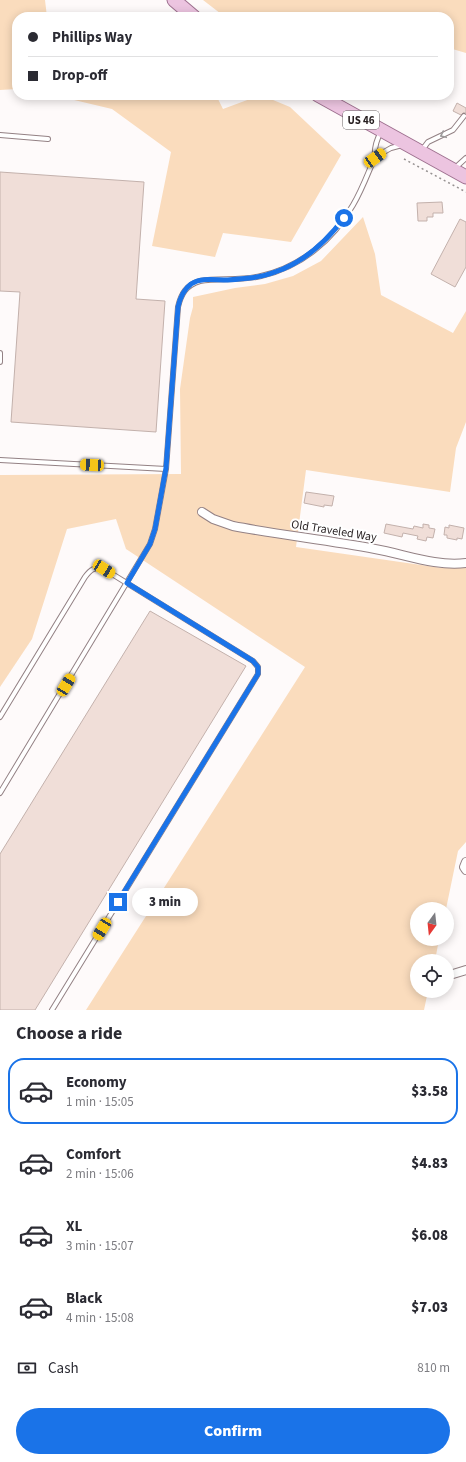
<!DOCTYPE html>
<meta charset="utf-8">
<style>
:root{--surface:#fff;--page:#f7f7f7;--text:#2b2b33;--muted:#7c7c81;--line:#e1e1e2;--accent:#1a73e8}
body{margin:0;font-family:"Source Sans 3",sans-serif;background:var(--page);color:var(--text);height:100vh;display:flex;flex-direction:column;font-size:15px;white-space:nowrap}
*{box-sizing:border-box;margin:0}
p{font-size:13px;color:var(--muted)}
.icon{flex:none;width:22px;height:22px;fill:none;stroke:currentColor;stroke-width:2;stroke-linecap:round;stroke-linejoin:round}
.map{position:relative;height:1010px;overflow:hidden}
.side{display:flex;flex-direction:column;background:var(--surface);flex:1}
.side>*{flex:none}
.top-card{position:absolute;left:12px;top:12px;width:442px;height:88px;border-radius:16px;box-shadow:0 2px 10px #0003;display:grid;align-content:center;height:88px;padding:0 16px;background:var(--surface)}
.needle{width:26px;rotate:195deg}
.fabs{position:absolute;left:410px;top:902px;display:grid;gap:8px}
.fabs a{display:grid;place-items:center;width:44px;height:44px;border-radius:50%;background:var(--surface);box-shadow:0 2px 10px #0003;font-size:20px}
.end{position:absolute;width:18px;height:18px;margin:-9px;border:5px solid #1a73e8;background:#fff;box-shadow:0 0 0 2px #fff}
.from{border-radius:50%}
.bubble{position:absolute;height:28px;border-radius:14px;background:var(--surface);box-shadow:0 2px 10px #0003;font-size:13px;font-weight:800;line-height:28px;text-align:center}
.car{position:absolute;width:12px;height:24px;margin:-12px -6px;border-radius:5px;box-shadow:0 0 3px 1px #0007;background:linear-gradient(#f5c518 24%,#345 0 40%,#f5c518 0 76%,#345 0 86%,#f5c518 0)}
.top-card b{display:flex;align-items:center;gap:14px;height:38px;font-size:15px}
.top-card b+b{border-top:1px solid var(--line)}
.top-card i{width:10px;height:10px;background:var(--text)}
ul{padding:0;list-style:none}
li{display:flex;align-items:center;gap:12px;height:66px;margin:0 8px 6px;padding:0 8px;border:2px solid transparent;border-radius:16px}
li div{flex:1}
li b{display:block;font-size:15px}
li em{font-style:normal;font-weight:800}
li.on{border-color:var(--accent)}
li>.icon{width:36px;height:36px;stroke-width:1.5}
h2{padding:0 16px;font-size:18px;line-height:48px}
.pay{display:flex;align-items:center;gap:10px;height:44px;padding:0 16px;font-size:15px}
.pay p{margin-inline-start:auto}
.primary-button{display:flex;gap:8px;margin-top:auto;padding:8px 16px}
.primary-button a{flex:1;height:46px;border-radius:24px;background:var(--accent);color:#fff;font-size:16px;font-weight:800;line-height:46px;text-align:center}
.map>svg:first-child{display:block}
.green{fill:#fadcbd}
.building{fill:#f0ded8;stroke:#c3b1ac}
.lines{fill:none;stroke-linecap:round;stroke-linejoin:round}
.lane-casing{stroke:#938184;stroke-width:6}
.street-casing{stroke:#938184;stroke-width:10}
.primary-casing{stroke:#9e708f;stroke-width:15}
.path{stroke:#969191;stroke-width:1.5;stroke-dasharray:2 3;stroke-linecap:butt}
.lane{stroke:#fff;stroke-width:4}
.street{stroke:#fff;stroke-width:8}
.primary{stroke:#ecc4e0;stroke-width:13}
.oneway{stroke:#9d9a9b}
.route{stroke:#1a73e8;stroke-width:5}
.labels{text-anchor:middle;dominant-baseline:central;stroke-width:4;stroke-linejoin:round;paint-order:stroke}
.shield{fill:#fff;stroke:#676263;stroke-width:1}
.shield-label{font-size:11px;font-weight:bold;fill:#261f20}
.street-label{font-size:12px;fill:#261f20;stroke:#fff}
</style>
<div class="map">
<svg width="466" height="1010" viewBox="0 0 466 1010">
<rect width="100%" height="100%" fill="#fefafa"/>
<path class="green" d="M0 0H45L47 17H17V89L0 90Z
M203 0H466V53L449 48V17H225Z
M53 95H216L223 109 261 95 290 107 341 155 291 242 223 233 215 257 152 246 171 152 112 109Z
M363 217 375 254 381 295 453 333 466 311V422L456 448 450 492 306 470 296 547 442 568H466V842L458 851 446 909H417V939H439L435 961H417V991H428L424 1010H86L305 667 126 549 116 519 67 529 32 639 0 687V475L181 474 180 389 190 318 193 307V297L235 288 265 284 293 276 321 261Z"/>
<path class="building" d="M457 103 466 108V113H463L461 115 453 111Z
M0 172 144 182 136 299 165 301 156 432 11 422 20 292 0 291Z
M442 202 443 213H433V217H427V221H418L417 203Z
M460 219 466 222V267L455 287 431 274Z
M306 492 334 496 332 506 324 505V507L304 503Z
M386 524 413 529 414 526 423 528V524L429 525V528L435 529 433 538 427 537 426 541 417 539 418 536 403 533 402 537 384 533Z
M449 525 464 528 462 539 457 538V540L447 538V535H444L445 527 449 528Z
M150 611 246 666 35 1010H0V854Z"/>
<g class="lines">
<g class="lane-casing">
<path id="lane" d="M0 135 48 139
M422 150 428 142 453 130 464 116
M375 157 391 148 402 145
M455 168 466 158
M0 353V362
M0 460 166 469 178 307C181 294 186 285 200 281 220 278 241 281 261 276 301 267 333 240 353 205 362 190 368 173 375 157 374 147 377 140 381 131
M0 717 85 577C91 569 94 567 104 569L253 661 258 667V674L52 1010
M0 793 150 544 155 529 166 469"/>
</g>
<g class="street-casing">
<path id="street" d="M202 512 213 519 233 526C280 535 328 540 375 549 404 554 436 567 466 563
M466 862 464 867 466 870
M453 974 466 970"/>
</g>
<g class="primary-casing">
<path id="primary" d="M174 0 194 17
M318 95 466 177"/>
</g>
<path class="path" d="M404 159 466 192"/>
<use href="#lane" class="lane"/>
<use href="#street" class="street"/>
<use href="#primary" class="primary"/>
</g>
<defs><path id="oneway-chevron" d="M-2-3.5L2.5 0L-2 3.5" fill="none" stroke-width="1.6" stroke-linecap="round" stroke-linejoin="round"/></defs>
<use class="oneway" href="#oneway-chevron" transform="translate(443 135) rotate(155)"/>
<g class="lines">
<path class="route" d="M118 902 258 674V667L253 661 127 583 150 544 155 529 166 468 178 307C180 298 183 290 191 284 202 277 215 280 227 280 243 279 260 278 275 272 305 262 326 242 344 218"/>
</g>
<g class="labels">
<rect class="shield" x="343" y="111" width="36" height="18" rx="3"/>
<g class="shield-label">
<text x="361" y="120">US 46</text>
</g>
<g class="street-label">
<text transform="translate(334 531) rotate(9)">Old Traveled Way</text>
</g>
</g>
</svg>
<div class="fabs">
<a><svg class="needle" viewBox="-14 -14 28 28"><path d="M0-13l5 13h-10z" fill="#e53935"/><path d="M0 13l5-13h-10z" fill="#7c7c81"/></svg></a>
<a><svg class="icon" aria-label="locate" viewBox="0 0 24 24"><circle cx="12" cy="12" r="6"/><path d="M12 2v4M12 18v4M2 12h4M18 12h4"/></svg></a>
</div>
<i class="end from" style="left:344px;top:218px"></i>
<i class="end" style="left:118px;top:902px"></i>
<div class="bubble" style="left:132px;top:888px;width:66px">3 min</div>
<i class="car" style="left:375px;top:158px;rotate:55deg"></i>
<i class="car" style="left:92px;top:465px;rotate:273deg"></i>
<i class="car" style="left:104px;top:569px;rotate:122deg"></i>
<i class="car" style="left:66px;top:685px;rotate:31deg"></i>
<i class="car" style="left:102px;top:929px;rotate:211deg"></i>
<div class="top-card">
<b><i class="from"></i>Phillips Way</b>
<b><i></i>Drop-off</b>
</div>
</div>
<section class="side">
<h2>Choose a ride</h2>
<ul>
<li class="on"><svg class="icon" aria-label="car" viewBox="0 0 24 24"><path d="M5 17H2v-5l4-1 3-4h7l3 4 3 1v5h-3M9 17h6M6 11h13"/><circle cx="7" cy="17" r="2"/><circle cx="17" cy="17" r="2"/></svg><div><b>Economy</b><p>1 min · 15:05</p></div><em>$3.58</em></li>
<li><svg class="icon" aria-label="car" viewBox="0 0 24 24"><path d="M5 17H2v-5l4-1 3-4h7l3 4 3 1v5h-3M9 17h6M6 11h13"/><circle cx="7" cy="17" r="2"/><circle cx="17" cy="17" r="2"/></svg><div><b>Comfort</b><p>2 min · 15:06</p></div><em>$4.83</em></li>
<li><svg class="icon" aria-label="car" viewBox="0 0 24 24"><path d="M5 17H2v-5l4-1 3-4h7l3 4 3 1v5h-3M9 17h6M6 11h13"/><circle cx="7" cy="17" r="2"/><circle cx="17" cy="17" r="2"/></svg><div><b>XL</b><p>3 min · 15:07</p></div><em>$6.08</em></li>
<li><svg class="icon" aria-label="car" viewBox="0 0 24 24"><path d="M5 17H2v-5l4-1 3-4h7l3 4 3 1v5h-3M9 17h6M6 11h13"/><circle cx="7" cy="17" r="2"/><circle cx="17" cy="17" r="2"/></svg><div><b>Black</b><p>4 min · 15:08</p></div><em>$7.03</em></li>
</ul>
<div class="pay"><svg class="icon" aria-label="cash" viewBox="0 0 24 24"><path d="M3 7h18v10H3z"/><circle cx="12" cy="12" r="2"/></svg>Cash<p>810 m</p></div>
<div class="primary-button"><a>Confirm</a></div>
</section>
